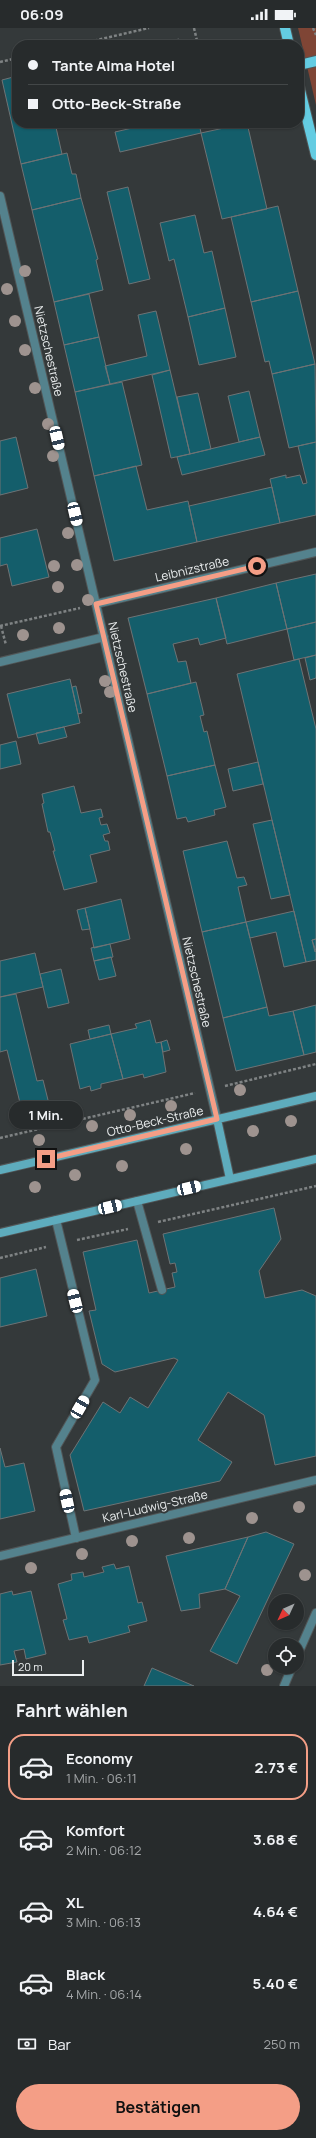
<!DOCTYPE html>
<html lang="de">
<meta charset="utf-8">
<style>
:root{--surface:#272b2c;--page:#2f3334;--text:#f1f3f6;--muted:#a4a7a9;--line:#434748;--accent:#f49e86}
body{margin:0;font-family:Manrope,sans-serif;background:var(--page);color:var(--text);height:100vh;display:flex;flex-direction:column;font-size:15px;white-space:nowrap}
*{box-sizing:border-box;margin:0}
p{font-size:13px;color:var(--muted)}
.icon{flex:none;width:22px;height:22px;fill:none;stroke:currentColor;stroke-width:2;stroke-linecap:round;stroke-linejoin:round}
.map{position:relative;height:1658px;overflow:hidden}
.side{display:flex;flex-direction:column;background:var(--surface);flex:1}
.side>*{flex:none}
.banner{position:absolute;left:12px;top:12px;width:292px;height:88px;border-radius:16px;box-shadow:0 1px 3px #0004,0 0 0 1px var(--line);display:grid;align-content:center;height:88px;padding:0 16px;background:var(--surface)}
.needle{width:26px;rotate:226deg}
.tools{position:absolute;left:268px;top:1566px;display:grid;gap:8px}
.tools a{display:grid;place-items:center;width:36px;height:36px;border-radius:50%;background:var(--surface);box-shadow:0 1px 3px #0004,0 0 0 1px var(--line);font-size:20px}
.scale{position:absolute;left:12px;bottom:10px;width:72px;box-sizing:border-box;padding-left:4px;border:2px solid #eaedee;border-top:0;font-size:11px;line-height:14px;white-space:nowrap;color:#eaedee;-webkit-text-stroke:3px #34393a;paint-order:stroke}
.end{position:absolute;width:18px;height:18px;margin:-9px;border:5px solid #f49e86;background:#111;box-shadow:0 0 0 2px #111}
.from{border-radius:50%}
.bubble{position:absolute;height:28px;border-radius:14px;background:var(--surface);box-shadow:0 1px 3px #0004,0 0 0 1px var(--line);font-size:13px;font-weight:700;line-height:28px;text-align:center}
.car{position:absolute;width:12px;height:24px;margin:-12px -6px;border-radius:5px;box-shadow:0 0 3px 1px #0007;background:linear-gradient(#fff 24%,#345 0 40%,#fff 0 76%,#345 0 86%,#fff 0)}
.banner b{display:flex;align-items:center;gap:14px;height:38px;font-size:15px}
.banner b+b{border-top:1px solid var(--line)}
.banner i{width:10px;height:10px;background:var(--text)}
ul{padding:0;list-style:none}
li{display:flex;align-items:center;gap:12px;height:66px;margin:0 8px 6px;padding:0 8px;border:2px solid transparent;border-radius:16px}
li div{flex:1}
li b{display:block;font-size:15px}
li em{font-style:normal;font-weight:700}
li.on{border-color:var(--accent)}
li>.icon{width:36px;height:36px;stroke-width:1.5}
h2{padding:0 16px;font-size:18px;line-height:48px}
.pay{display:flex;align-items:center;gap:10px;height:44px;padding:0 16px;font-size:15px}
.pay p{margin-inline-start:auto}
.action{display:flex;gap:8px;margin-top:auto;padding:8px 16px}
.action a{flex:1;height:46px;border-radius:24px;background:var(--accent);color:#111;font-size:16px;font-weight:700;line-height:46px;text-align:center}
.status{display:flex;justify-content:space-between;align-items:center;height:28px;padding:0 20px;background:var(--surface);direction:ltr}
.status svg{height:11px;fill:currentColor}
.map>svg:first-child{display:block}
.green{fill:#7f4535}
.building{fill:#145e6b;stroke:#6e7375}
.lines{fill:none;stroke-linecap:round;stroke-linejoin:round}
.lane-casing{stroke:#515657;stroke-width:10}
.street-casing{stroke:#515657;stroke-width:10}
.secondary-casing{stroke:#515657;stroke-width:10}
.primary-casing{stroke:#515657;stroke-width:12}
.path{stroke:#7f8384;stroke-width:2.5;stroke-dasharray:3 2;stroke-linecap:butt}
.lane{stroke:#54828d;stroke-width:8}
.street{stroke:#54828d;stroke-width:8}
.secondary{stroke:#5eacbd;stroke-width:8}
.primary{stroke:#64cce2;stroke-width:10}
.tree{fill:#9e938f}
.route{stroke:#f49e86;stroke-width:5}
.labels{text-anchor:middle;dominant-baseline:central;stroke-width:4;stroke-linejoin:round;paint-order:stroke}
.street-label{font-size:12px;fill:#eaedee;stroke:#34393a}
</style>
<div class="status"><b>06:09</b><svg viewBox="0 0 49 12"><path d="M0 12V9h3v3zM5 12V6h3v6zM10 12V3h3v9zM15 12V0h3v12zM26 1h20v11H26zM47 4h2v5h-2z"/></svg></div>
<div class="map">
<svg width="316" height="1658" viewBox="0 0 316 1658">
<rect width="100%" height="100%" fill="#34393a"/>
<path class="green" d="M298 0H316V77L299 4Z"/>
<path class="building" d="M179 11 181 17H151Z
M17 48V95H55L62 126 21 136 2 52Z
M154 95H199L201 105 120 124 115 104Z
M247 95 267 181 222 191 201 105Z
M67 125 72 146H76L81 170 32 182 21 136Z
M128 159 150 251 129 256 107 164Z
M81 170 98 231 96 232 103 262 54 274 32 182Z
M278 178 298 263 251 274 231 189Z
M195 187 204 225 212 223 225 280 188 289 174 231 169 233 160 195Z
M298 263 315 336 272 346 269 333 265 334 251 274Z
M89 266 99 309 64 317 54 274Z
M225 280 236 329 199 337 188 289Z
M156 283 170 342 110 356 105 338 147 328 138 287Z
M99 309 110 356 75 364 64 317Z
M315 336 316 414 289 420 272 346Z
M170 342 190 426 171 430 152 347Z
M122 354 142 437 94 448 75 364Z
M249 363 260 409 239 414 228 368Z
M198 365 211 421 190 426 177 369Z
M16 409 28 460 0 467V413Z
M260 409 265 427 182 447 177 429Z
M316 414V487L280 495 270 451 286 447V450L300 447 303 456 307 455 298 418Z
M136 438 147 482 188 473 197 514 114 533 94 448Z
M272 459 280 495 197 514 189 478Z
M37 501 49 549 12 558 7 536 0 538V510Z
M316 546V594L287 601 276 555Z
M276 555 287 601 227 616 216 570Z
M216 570 226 610 200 617 198 610 173 616 178 634 186 633 191 655 147 666 128 590Z
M316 594V627L294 632 287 601Z
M316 627V650L310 652 305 630Z
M299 631 316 701V911L312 912 316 923V932L306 934 237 646Z
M70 651 80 695 18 710 7 666Z
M196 654 204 687 200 688 204 704 207 703 215 737 167 748 147 666Z
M76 658 82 685 78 686 72 659Z
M64 699 67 709 39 716 36 705Z
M16 713 21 736 0 741V717Z
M258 734 263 756 233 763 228 741Z
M215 737 226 779 214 782 215 787 188 794 186 789 177 791 167 748Z
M74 758 81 785 101 781 103 789 99 790 101 797 107 796 110 805 103 807 105 813H108L110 822 90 827 97 854 64 862 53 823H55L50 804H48L42 776 44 775 42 766Z
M272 792 290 867 271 871 253 796Z
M227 813 237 850 244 849 247 857 238 859 246 894 202 904 183 823Z
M121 871 130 911 94 920 85 880Z
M85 880 90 901 82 902 77 882Z
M294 883 306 934 284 939 276 904 250 910 246 894Z
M246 894 267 979 223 990 202 904Z
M316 911V923L315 924 312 912Z
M110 916 113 929 94 933 91 920Z
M35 925 43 959 0 969V933Z
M111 929 116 948 99 952 94 933Z
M61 941 69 975 48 980 40 946Z
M16 966 37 1053 43 1052 49 1076 22 1083 7 1022 0 1024V969Z
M316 977V1024L304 1027 293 983Z
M267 979 269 988 293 983 304 1027 236 1043 223 990Z
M150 992 156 1015 161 1014 166 1044 144 1050 143 1046 123 1051 111 1006 137 1000 135 996Z
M109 997 111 1006 90 1011 88 1002Z
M111 1006 123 1051 101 1056V1060L91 1063 90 1058 80 1061 70 1016Z
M167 1012 170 1022 163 1024 161 1014Z
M274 1180 281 1211 259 1243 265 1270 302 1262 316 1268V1428L275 1437 264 1387 228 1364 198 1412 232 1434 220 1453 84 1483 70 1427 72 1424 103 1374 120 1385 130 1369 148 1380 178 1332 174 1330 115 1344 102 1336 89 1283 96 1282 83 1224 137 1212 149 1265 175 1259 172 1245 177 1244 175 1235 170 1236 163 1206Z
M36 1241 47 1288 0 1299V1250Z
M0 1420 5 1439 24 1435 35 1483 0 1491Z
M266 1504 294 1516 237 1636 210 1623 240 1568 225 1561 248 1509Z
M248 1509 225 1561 199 1566 200 1580 181 1583 166 1528Z
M114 1536 116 1541 129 1538 138 1575 142 1574 147 1593 128 1598 130 1604 89 1615 87 1608 69 1612 63 1592 67 1591 58 1556 72 1552 71 1546 83 1544 84 1549 104 1544 102 1539Z
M12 1563 13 1567 31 1563 46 1626 26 1631 24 1621 14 1623 17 1634 0 1637V1566Z
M152 1640 194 1658H144Z"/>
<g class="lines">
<g class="lane-casing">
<path id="lane" d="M137 1173 162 1262
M56 1192 95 1352 56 1419 76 1510"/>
</g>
<g class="street-casing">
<path id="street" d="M0 168 217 1091
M96 576 316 524
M0 634 104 609
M0 1528 316 1452
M297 1628 316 1585
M284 1658 292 1639"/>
</g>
<g class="secondary-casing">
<path id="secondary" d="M217 1091 230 1151
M0 1142 316 1068
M0 1205 316 1131"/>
</g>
<g class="primary-casing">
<path id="primary" d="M285 0 289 17
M299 37 316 33
M299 58 316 127"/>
</g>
<path class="path" d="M194 0 198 17
M313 0 316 7
M75 17 149 0
M0 34 17 30
M0 598 80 580
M1 598 6 617
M225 1058 316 1036
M0 1110 195 1065
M158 1194 316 1158
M77 1212 128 1201
M0 1230 46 1219"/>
<use href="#lane" class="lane"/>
<use href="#street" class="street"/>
<use href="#secondary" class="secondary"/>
<use href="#primary" class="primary"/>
</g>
<g class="tree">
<circle cx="25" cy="243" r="6"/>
<circle cx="7" cy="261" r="6"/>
<circle cx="15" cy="293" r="6"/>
<circle cx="25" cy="322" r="6"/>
<circle cx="35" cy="360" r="6"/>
<circle cx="48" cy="396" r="6"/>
<circle cx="53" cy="428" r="6"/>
<circle cx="68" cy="505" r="6"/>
<circle cx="77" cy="537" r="6"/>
<circle cx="54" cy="538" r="6"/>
<circle cx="58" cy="559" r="6"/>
<circle cx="88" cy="572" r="6"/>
<circle cx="59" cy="600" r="6"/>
<circle cx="23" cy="607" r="6"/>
<circle cx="105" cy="653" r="6"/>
<circle cx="110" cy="664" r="6"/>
<circle cx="240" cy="1062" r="6"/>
<circle cx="171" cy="1078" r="6"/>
<circle cx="130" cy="1087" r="6"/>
<circle cx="291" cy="1093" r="6"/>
<circle cx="92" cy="1098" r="6"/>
<circle cx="253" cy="1103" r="6"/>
<circle cx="39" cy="1112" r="6"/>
<circle cx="186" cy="1121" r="6"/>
<circle cx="122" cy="1138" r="6"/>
<circle cx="75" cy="1147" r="6"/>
<circle cx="35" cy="1159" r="6"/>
<circle cx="299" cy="1479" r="6"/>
<circle cx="252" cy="1490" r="6"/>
<circle cx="189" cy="1510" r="6"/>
<circle cx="132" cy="1513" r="6"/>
<circle cx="82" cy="1526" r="6"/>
<circle cx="31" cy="1540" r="6"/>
<circle cx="305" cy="1547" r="6"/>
<circle cx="267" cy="1642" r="6"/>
</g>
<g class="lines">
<path class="route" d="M46 1131 217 1091 96 576 257 538"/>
</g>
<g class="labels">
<g class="street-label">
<text transform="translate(49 323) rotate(77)">Nietzschestraße</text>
<text transform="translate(192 541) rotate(-13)">Leibnizstraße</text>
<text transform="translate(123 639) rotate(77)">Nietzschestraße</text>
<text transform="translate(197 954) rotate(77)">Nietzschestraße</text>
<text transform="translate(155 1093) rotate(-13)">Otto-Beck-Straße</text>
<text transform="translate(155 1478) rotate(-13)">Karl-Ludwig-Straße</text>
</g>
</g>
</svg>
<div class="tools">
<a><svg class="needle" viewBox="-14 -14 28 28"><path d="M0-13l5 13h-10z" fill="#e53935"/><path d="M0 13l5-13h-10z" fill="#a4a7a9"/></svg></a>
<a><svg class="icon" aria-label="locate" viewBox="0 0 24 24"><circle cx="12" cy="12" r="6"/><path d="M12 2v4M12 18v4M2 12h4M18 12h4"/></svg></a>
</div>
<div class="scale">20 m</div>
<i class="end from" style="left:257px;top:538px"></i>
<i class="end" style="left:46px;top:1131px"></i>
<div class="bubble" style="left:9px;top:1073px;width:74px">1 Min.</div>
<i class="car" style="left:57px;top:410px;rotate:167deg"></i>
<i class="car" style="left:75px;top:486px;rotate:167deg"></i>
<i class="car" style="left:189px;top:1160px;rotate:77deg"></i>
<i class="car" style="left:110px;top:1179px;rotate:77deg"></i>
<i class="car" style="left:75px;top:1273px;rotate:346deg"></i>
<i class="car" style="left:80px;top:1379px;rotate:30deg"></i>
<i class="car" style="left:67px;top:1473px;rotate:348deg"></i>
<div class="banner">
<b><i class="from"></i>Tante Alma Hotel</b>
<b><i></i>Otto-Beck-Straße</b>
</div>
</div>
<section class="side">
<h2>Fahrt wählen</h2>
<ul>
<li class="on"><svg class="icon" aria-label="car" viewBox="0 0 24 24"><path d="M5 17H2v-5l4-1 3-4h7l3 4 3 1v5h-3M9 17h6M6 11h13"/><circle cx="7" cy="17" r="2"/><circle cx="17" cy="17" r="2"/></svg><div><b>Economy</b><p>1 Min. · 06:11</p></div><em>2.73 €</em></li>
<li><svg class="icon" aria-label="car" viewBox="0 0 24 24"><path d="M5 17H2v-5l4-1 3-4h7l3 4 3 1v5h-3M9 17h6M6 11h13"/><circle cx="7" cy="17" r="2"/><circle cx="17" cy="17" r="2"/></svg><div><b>Komfort</b><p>2 Min. · 06:12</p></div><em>3.68 €</em></li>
<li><svg class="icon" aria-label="car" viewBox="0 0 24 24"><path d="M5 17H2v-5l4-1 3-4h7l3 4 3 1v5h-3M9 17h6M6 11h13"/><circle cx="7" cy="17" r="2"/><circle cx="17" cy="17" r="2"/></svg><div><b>XL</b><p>3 Min. · 06:13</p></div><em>4.64 €</em></li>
<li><svg class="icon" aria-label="car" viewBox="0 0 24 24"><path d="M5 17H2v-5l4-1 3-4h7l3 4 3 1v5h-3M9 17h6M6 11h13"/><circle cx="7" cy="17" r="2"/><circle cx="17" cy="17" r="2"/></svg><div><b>Black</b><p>4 Min. · 06:14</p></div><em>5.40 €</em></li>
</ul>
<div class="pay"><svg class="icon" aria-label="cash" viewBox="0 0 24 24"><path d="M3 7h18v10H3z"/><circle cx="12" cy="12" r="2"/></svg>Bar<p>250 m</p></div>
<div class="action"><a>Bestätigen</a></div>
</section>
